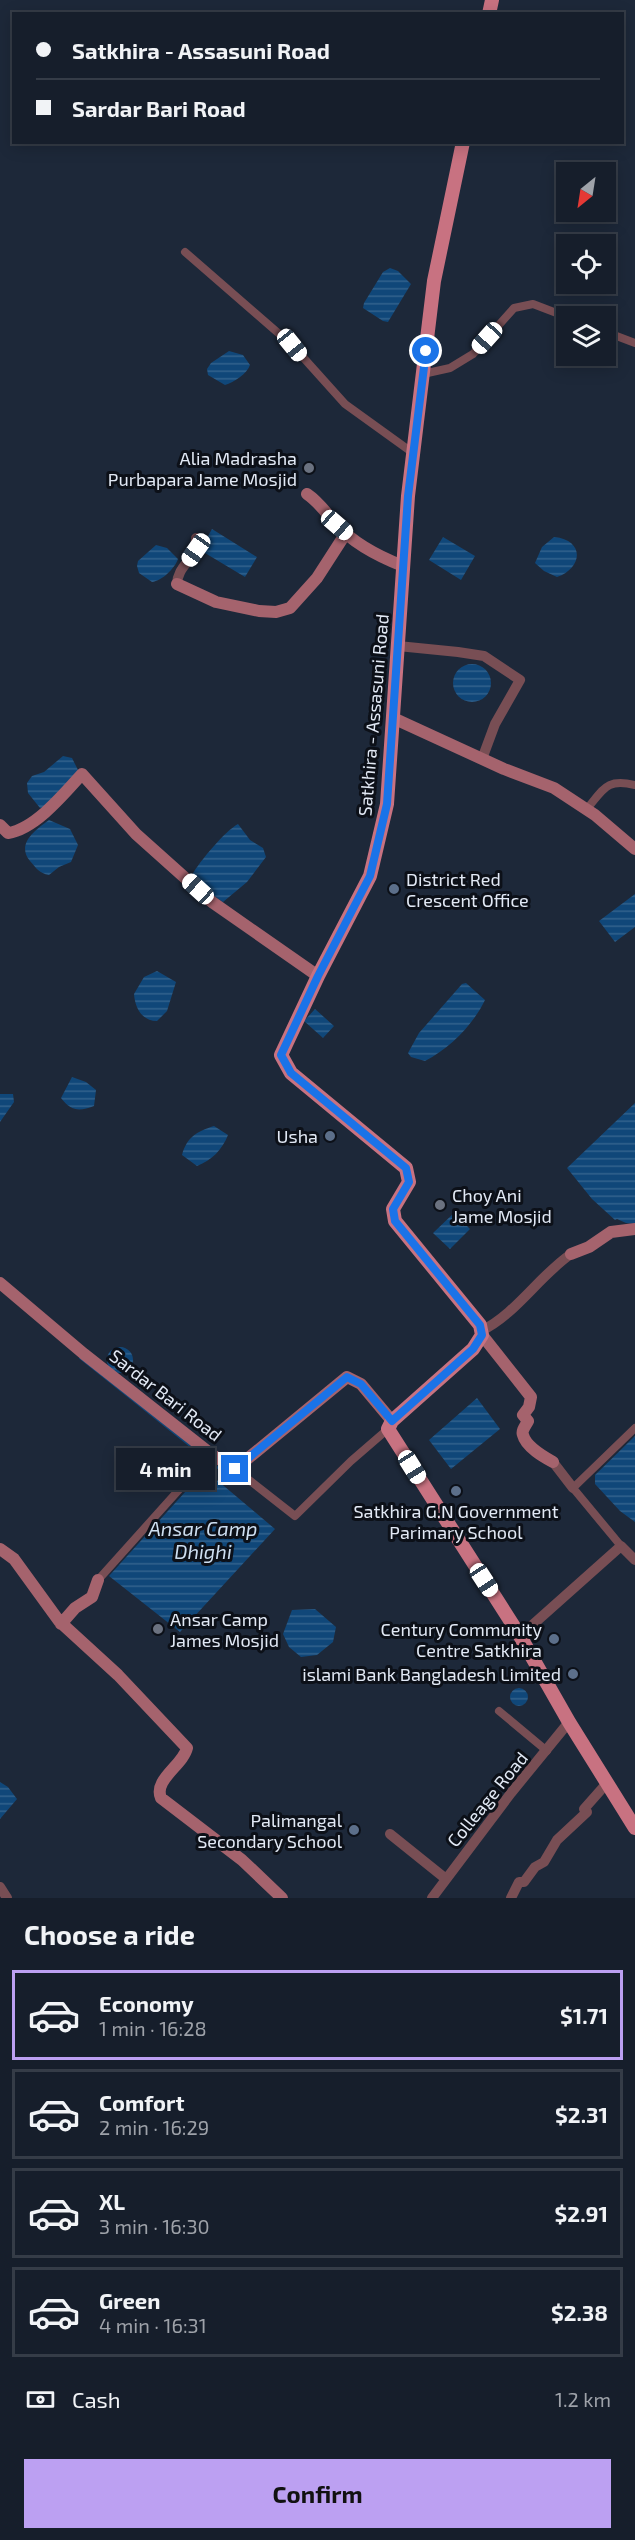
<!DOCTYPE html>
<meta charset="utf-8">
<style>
:root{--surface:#161e2b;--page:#1f2733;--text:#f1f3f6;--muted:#9ea2a9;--line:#353c47;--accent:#bca0f2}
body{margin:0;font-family:"Exo 2",sans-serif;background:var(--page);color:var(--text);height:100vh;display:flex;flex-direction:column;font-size:22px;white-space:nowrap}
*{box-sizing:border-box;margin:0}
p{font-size:20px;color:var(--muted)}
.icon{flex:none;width:33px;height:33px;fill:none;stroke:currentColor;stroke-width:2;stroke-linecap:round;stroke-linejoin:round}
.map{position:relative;height:1898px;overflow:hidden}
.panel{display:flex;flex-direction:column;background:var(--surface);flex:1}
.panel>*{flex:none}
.hud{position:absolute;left:12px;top:12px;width:612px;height:132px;border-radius:0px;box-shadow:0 3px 15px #0003,0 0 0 2px var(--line);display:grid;align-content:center;height:132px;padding:0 24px;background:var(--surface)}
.needle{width:39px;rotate:210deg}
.controls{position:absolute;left:556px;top:162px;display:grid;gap:12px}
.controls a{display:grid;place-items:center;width:60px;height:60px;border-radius:0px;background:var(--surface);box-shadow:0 3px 15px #0003,0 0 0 2px var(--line);font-size:30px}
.end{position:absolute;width:27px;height:27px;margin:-14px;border:8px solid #1a73e8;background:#fff;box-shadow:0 0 0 3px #fff}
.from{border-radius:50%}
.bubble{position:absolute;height:42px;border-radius:0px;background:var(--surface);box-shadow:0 3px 15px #0003,0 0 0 2px var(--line);font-size:20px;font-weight:700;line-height:42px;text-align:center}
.car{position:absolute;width:18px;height:36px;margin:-18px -9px;border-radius:8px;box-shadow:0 0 4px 2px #0007;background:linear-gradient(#fff 24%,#345 0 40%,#fff 0 76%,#345 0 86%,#fff 0)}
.hud b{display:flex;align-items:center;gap:21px;height:57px;font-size:22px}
.hud b+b{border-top:2px solid var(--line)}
.hud i{width:15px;height:15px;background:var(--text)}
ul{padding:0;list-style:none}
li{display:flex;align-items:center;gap:18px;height:90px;margin:0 12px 9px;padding:0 12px;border:3px solid var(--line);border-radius:0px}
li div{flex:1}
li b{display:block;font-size:22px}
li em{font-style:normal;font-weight:700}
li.on{border-color:var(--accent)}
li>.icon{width:54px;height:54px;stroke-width:1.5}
h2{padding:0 24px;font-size:27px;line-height:72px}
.pay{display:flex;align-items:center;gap:15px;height:66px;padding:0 24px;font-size:22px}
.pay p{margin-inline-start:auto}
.primary-button{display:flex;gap:12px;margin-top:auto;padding:12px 24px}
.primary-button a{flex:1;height:69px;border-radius:0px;background:var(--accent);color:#111;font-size:24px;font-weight:700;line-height:69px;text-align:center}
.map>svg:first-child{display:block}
.water{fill:url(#water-rules)}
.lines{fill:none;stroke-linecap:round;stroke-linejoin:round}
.stream{stroke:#104779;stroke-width:2}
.minor{stroke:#784e54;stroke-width:8}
.tertiary{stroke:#784e54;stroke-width:10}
.secondary{stroke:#a5636d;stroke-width:12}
.primary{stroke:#c87281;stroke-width:14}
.route{stroke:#1a73e8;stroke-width:8}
.worship-dot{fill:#6b7280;stroke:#0c1018;stroke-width:2}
.service-dot{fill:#5c6f8a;stroke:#0c1018;stroke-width:2}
.labels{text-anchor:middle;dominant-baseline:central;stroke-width:6;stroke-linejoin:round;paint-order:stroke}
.poi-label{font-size:18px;fill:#e2e9f5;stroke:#0c1018;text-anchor:end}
.street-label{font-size:18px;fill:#e2e9f5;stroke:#0c1018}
.water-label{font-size:20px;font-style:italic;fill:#cedff1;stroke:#0c1018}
</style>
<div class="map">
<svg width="635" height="1898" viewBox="0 0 635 1898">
<defs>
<pattern id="water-rules" width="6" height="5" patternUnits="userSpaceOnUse" patternTransform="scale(1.5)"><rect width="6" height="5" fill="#104779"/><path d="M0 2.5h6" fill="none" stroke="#32628d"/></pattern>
</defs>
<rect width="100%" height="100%" fill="#1d2839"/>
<path class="water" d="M390 268 398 271 411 284 388 322 383 321 363 308 364 303 383 272Z
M229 351 243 355 250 365C247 374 234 382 225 385L208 375 207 369 211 363Z
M212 529 257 557 245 577 200 550Z
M443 537 475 556 461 580 429 560Z
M554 537C585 540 583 568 557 577L544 571 535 563 542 547Z
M156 545 167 548 178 559C175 568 162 581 152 582L139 573 137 566 138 561Z
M453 683a19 19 0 1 1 38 0a19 19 0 1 1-38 0Z
M63 756 72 758 78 770 44 809 40 808 28 793 27 783 32 776 44 772Z
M49 820 70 829 78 845 71 862 59 867 49 875C39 873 37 869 30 861 16 844 35 830 49 820Z
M238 824 250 840 263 848 266 857 247 882 223 902 209 893 192 875C200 861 225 831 238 824Z
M635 894V927L615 942 599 921Z
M157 971 176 982 167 1011 157 1021C142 1021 135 1008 134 994L144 977Z
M466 983 485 1000C473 1025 450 1048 425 1061L411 1057 408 1053 419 1033 462 984Z
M315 1009 334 1026 323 1038 304 1021Z
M72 1077 86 1082 96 1090 94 1106C79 1112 71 1111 61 1098Z
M0 1094H13L14 1102 0 1122Z
M635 1103V1224L626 1223 617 1219 615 1220 592 1199 567 1168Z
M214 1126 228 1135C222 1150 212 1160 197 1166L182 1155C187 1137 196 1132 214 1126Z
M454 1213 470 1229 450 1249 433 1233Z
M107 1360a13 13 0 1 1 26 0a13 13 0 1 1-26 0Z
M477 1398 500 1429 451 1469 429 1440Z
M635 1436V1522L620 1511 595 1484V1475Z
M205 1470 275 1529 180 1632 109 1576Z
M315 1609 336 1627 333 1642 317 1655 301 1657 289 1647 283 1634 292 1610Z
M510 1697a9 9 0 1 1 18 0a9 9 0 1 1-18 0Z
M0 1782 8 1787 17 1799 0 1819Z"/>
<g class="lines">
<path class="stream" d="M80 1358 204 1457
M209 1460 226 1475"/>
<path class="minor" d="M185 252 292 345 345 404 413 453
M606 332 635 343
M423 374 450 368 473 354 514 308 533 304 567 317
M586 810C604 789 606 778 635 785
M235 1469 295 1516 351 1461 388 1429
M621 1546 573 1488 635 1428
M98 1580 211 1454
M499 1711 547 1751"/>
<path class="tertiary" d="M177 584C178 564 197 560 196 538
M398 646 458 652 484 656 520 680 495 724 482 759
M481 1331C516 1314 539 1276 571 1254
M553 1462 573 1488
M520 1636 621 1546 635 1560
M390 1834 446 1879
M0 1887 7 1898
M432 1898 511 1793 569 1722
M511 1898 519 1882H524L535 1867 544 1862 557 1840 587 1812 584 1809 607 1783"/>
<path class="secondary" d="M307 494C319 502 326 513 336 524 353 543 380 557 403 566
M177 584 216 602 259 611 276 612 290 608 317 578 346 533
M393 718 504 769 554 788 595 815 635 849
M0 825 8 833C35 829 64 794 82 774L136 834 212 902 318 976
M571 1254 589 1247 611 1232 635 1229
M0 1283 84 1354 211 1454 235 1469 347 1377 361 1384 392 1421
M482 1335 531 1397 529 1407 523 1415 528 1421C526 1425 521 1431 523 1435 526 1447 544 1457 553 1462
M0 1549 14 1559 59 1621 118 1675 187 1748C183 1765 153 1780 161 1798L242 1860 282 1898
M61 1624 75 1608 92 1597 98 1580"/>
<path class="primary" d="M489 14 492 0
M463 142 434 281 408 496 387 804 370 876 318 976 281 1055 291 1073 406 1168 409 1182 393 1209 395 1221 480 1325 482 1335 473 1349 392 1421 388 1429 520 1636 569 1722 635 1828"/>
</g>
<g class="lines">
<path class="route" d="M235 1469 347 1377 361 1384 392 1421 473 1349 482 1335 480 1325 395 1221 393 1209 409 1182 406 1168 291 1073 281 1055 318 976 370 876 387 804 408 496 426 351"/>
</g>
<g class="worship-dot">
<circle cx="309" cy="468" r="6"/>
<circle cx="440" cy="1205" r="6"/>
<circle cx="158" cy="1629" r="6"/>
</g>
<g class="service-dot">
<circle cx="394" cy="889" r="6"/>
<circle cx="330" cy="1136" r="6"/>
<circle cx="456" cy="1491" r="6"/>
<circle cx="554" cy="1639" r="6"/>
<circle cx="573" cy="1674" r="6"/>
<circle cx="354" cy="1830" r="6"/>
</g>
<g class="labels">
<g class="poi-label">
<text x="297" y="458">Alia Madrasha<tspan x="297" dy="21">Purbapara Jame Mosjid</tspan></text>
<text x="406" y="879" text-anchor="start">District Red<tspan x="406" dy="21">Crescent Office</tspan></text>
<text x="318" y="1136">Usha</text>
<text x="452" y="1195" text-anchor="start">Choy Ani<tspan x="452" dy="21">Jame Mosjid</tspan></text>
<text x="456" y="1511" text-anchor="middle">Satkhira G.N Government<tspan x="456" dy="21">Parimary School</tspan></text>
<text x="170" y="1619" text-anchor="start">Ansar Camp<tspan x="170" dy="21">James Mosjid</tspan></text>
<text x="542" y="1629">Century Community<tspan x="542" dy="21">Centre Satkhira</tspan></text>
<text x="561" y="1674">islami Bank Bangladesh Limited</text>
<text x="342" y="1820">Palimangal<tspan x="342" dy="21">Secondary School</tspan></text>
</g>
<g class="street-label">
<text transform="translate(373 715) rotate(-85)">Satkhira - Assasuni Road</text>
<text transform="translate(166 1395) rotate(38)">Sardar Bari Road</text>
<text transform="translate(487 1799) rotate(-51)">Colleage Road</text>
</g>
<g class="water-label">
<text x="203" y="1528">Ansar Camp<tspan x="203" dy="23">Dhighi</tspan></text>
</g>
</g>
</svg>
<div class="controls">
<a><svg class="needle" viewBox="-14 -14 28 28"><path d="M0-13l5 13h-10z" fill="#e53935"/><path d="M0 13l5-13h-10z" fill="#9ea2a9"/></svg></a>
<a><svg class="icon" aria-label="locate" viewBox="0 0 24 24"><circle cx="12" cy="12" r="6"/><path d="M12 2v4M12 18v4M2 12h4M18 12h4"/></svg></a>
<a><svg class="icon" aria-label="layers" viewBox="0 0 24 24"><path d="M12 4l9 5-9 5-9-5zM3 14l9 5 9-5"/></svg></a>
</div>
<i class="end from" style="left:426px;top:351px"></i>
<i class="end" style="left:235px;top:1469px"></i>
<div class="bubble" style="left:116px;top:1448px;width:99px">4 min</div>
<i class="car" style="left:487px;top:338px;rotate:222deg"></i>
<i class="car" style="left:292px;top:345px;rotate:141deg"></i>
<i class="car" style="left:337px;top:525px;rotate:131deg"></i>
<i class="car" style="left:196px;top:550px;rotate:215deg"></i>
<i class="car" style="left:198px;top:889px;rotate:312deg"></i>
<i class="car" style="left:412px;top:1467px;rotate:148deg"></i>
<i class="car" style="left:484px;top:1580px;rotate:147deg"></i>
<div class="hud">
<b><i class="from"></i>Satkhira - Assasuni Road</b>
<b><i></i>Sardar Bari Road</b>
</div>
</div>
<section class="panel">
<h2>Choose a ride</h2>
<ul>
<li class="on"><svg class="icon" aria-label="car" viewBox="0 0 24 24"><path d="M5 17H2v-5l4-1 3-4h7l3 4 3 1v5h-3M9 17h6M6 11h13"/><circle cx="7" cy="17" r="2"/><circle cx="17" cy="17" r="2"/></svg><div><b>Economy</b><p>1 min · 16:28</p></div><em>$1.71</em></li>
<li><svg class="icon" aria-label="car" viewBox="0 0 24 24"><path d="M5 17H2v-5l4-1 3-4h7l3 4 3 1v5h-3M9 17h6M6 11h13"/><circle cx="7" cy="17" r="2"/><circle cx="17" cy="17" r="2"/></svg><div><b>Comfort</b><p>2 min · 16:29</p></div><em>$2.31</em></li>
<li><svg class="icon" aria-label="car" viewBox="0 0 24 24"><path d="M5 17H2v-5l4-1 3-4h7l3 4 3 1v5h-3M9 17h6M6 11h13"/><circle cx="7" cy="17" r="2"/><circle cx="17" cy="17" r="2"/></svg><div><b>XL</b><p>3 min · 16:30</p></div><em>$2.91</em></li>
<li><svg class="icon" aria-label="car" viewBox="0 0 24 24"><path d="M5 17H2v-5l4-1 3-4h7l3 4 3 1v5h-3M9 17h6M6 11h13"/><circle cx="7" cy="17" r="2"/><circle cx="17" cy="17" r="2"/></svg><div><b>Green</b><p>4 min · 16:31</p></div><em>$2.38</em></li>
</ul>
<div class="pay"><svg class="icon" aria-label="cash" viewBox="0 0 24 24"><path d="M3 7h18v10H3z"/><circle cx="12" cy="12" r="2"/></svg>Cash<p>1.2 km</p></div>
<div class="primary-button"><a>Confirm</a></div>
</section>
